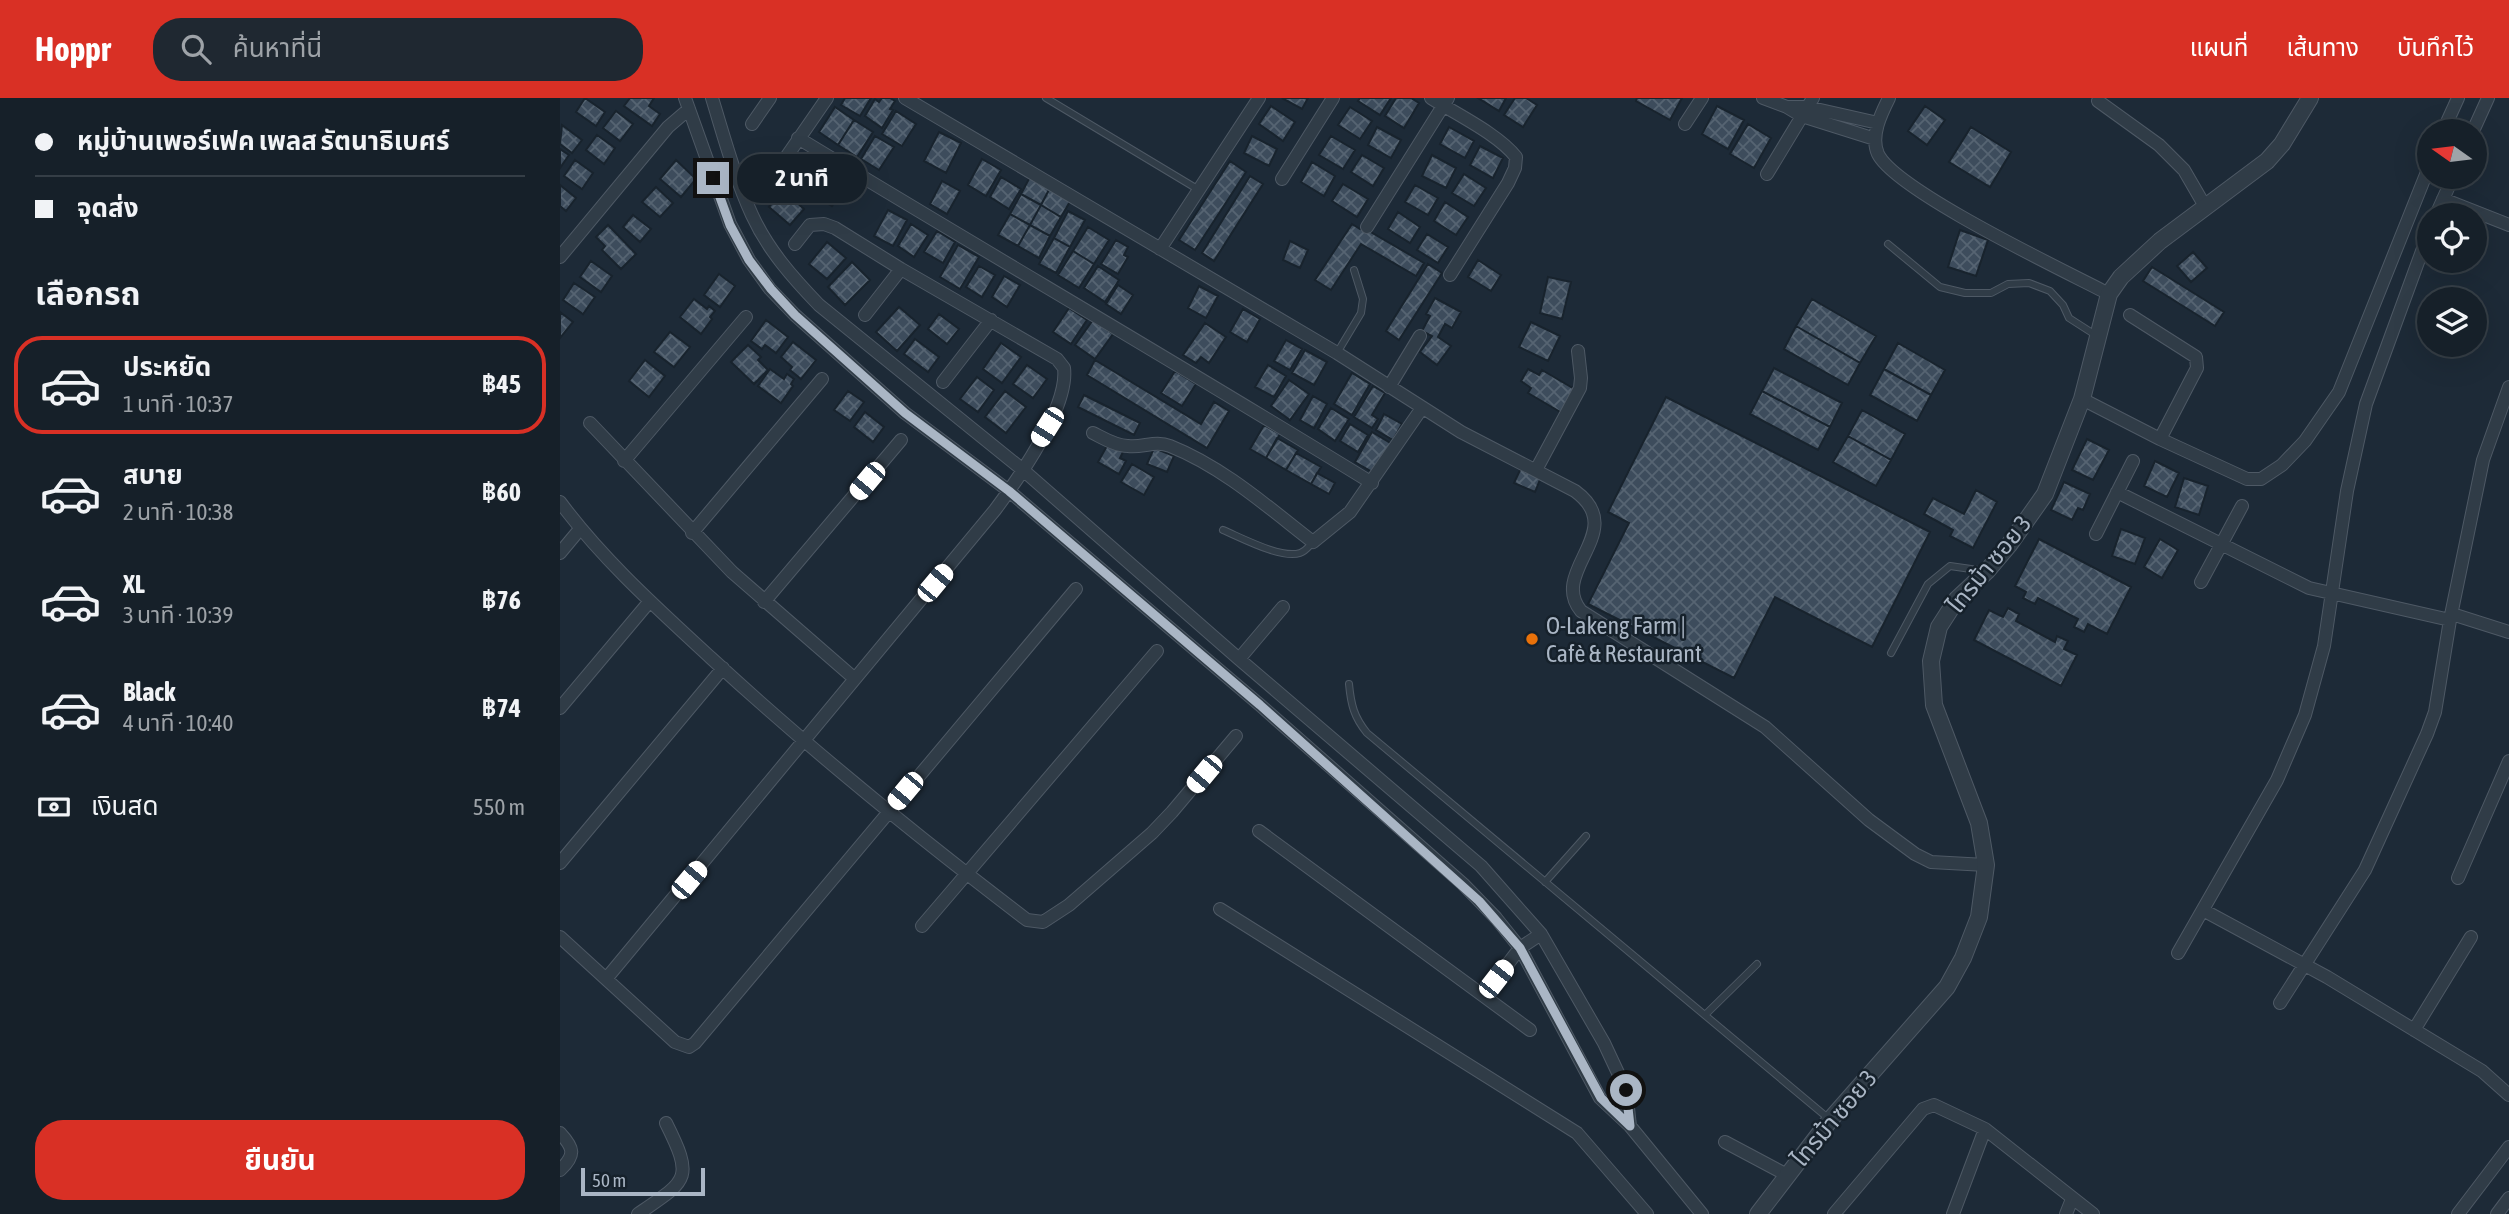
<!DOCTYPE html>
<html lang="th">
<meta charset="utf-8">
<style>
:root{--surface:#162029;--page:#1f2831;--text:#f1f3f6;--muted:#9ea3a8;--line:#353e46;--accent:#d93025}
body{margin:0;font-family:"Asap Condensed","Noto Sans Thai",sans-serif;background:var(--page);color:var(--text);height:100vh;display:flex;flex-direction:column;font-size:26px;white-space:nowrap}
*{box-sizing:border-box;margin:0}
p{font-size:23px;color:var(--muted)}
.icon{flex:none;width:38px;height:38px;fill:none;stroke:currentColor;stroke-width:2;stroke-linecap:round;stroke-linejoin:round}
.map{position:relative;flex:1;overflow:hidden}
.panel{display:flex;flex-direction:column;background:var(--surface);width:560px}
.panel>*{flex:none}
.top-card{display:grid;align-content:center;height:154px;padding:0 35px;background:var(--surface)}
.needle{width:46px;rotate:284deg}
.buttons{position:absolute;left:1857px;top:21px;display:grid;gap:14px}
.buttons a{display:grid;place-items:center;width:70px;height:70px;border-radius:50%;background:var(--surface);box-shadow:0 7px 28px #0002,0 0 0 2px var(--line);font-size:35px}
.scale{position:absolute;left:21px;bottom:18px;width:124px;box-sizing:border-box;padding-left:7px;border:4px solid #aab6c5;border-top:0;font-size:19px;line-height:24px;white-space:nowrap;color:#aab6c5;-webkit-text-stroke:5px #16212b;paint-order:stroke}
.end{position:absolute;width:32px;height:32px;margin:-16px;border:9px solid #aab6c5;background:#111;box-shadow:0 0 0 4px #111}
.from{border-radius:50%}
.bubble{position:absolute;height:49px;border-radius:24px;background:var(--surface);box-shadow:0 7px 28px #0002,0 0 0 2px var(--line);font-size:23px;font-weight:700;line-height:49px;text-align:center}
.car{position:absolute;width:21px;height:42px;margin:-21px -10px;border-radius:9px;box-shadow:0 0 5px 2px #0007;background:linear-gradient(#fff 24%,#345 0 40%,#fff 0 76%,#345 0 86%,#fff 0)}
.top-card b{display:flex;align-items:center;gap:24px;height:66px;font-size:26px}
.top-card b+b{border-top:2px solid var(--line)}
.top-card i{width:18px;height:18px;background:var(--text)}
ul{padding:0;list-style:none}
li{display:flex;align-items:center;gap:21px;height:98px;margin:0 14px 10px;padding:0 21px;border:4px solid transparent;border-radius:28px}
li div{flex:1}
li b{display:block;font-size:26px}
li em{font-style:normal;font-weight:700}
li.active{border-color:var(--accent)}
li>.icon{width:63px;height:63px;stroke-width:1.5}
h2{padding:0 35px;font-size:32px;line-height:84px}
.pay{display:flex;align-items:center;gap:18px;height:77px;padding:0 35px;font-size:26px}
.pay p{margin-inline-start:auto}
.primary-button{display:flex;gap:14px;margin-top:auto;padding:14px 35px}
.primary-button a{flex:1;height:80px;border-radius:28px;background:var(--accent);color:#fff;font-size:28px;font-weight:700;line-height:80px;text-align:center}
header{display:flex;align-items:center;gap:42px;box-sizing:border-box;height:98px;padding:0 35px;background:var(--accent);color:#fff}
header strong{font-size:33px}
nav{display:flex;gap:38px;margin-inline-start:auto;font-size:24px}
.search{width:490px;height:63px;background:var(--page);display:flex;align-items:center;gap:18px;box-sizing:border-box;padding:0 24px;border-radius:28px;color:var(--muted);font-size:26px}
main{display:flex;flex:1;min-height:0}
.map>svg:first-child{display:block}
.building{fill:url(#building-cross-hatch);stroke:#18232d;stroke-width:2}
.lines{fill:none;stroke-linecap:round;stroke-linejoin:round}
.service-casing{stroke:#4e5965;stroke-width:8}
.minor-casing{stroke:#4e5965;stroke-width:14}
.tertiary-casing{stroke:#4e5965;stroke-width:18}
.service{stroke:#303c47;stroke-width:6}
.minor{stroke:#303c47;stroke-width:12}
.tertiary{stroke:#303c47;stroke-width:16}
.route{stroke:#aab6c5;stroke-width:9}
.food-dot{fill:#e8710a;stroke:#16212b;stroke-width:2.5}
.labels{text-anchor:middle;dominant-baseline:central;stroke-width:5;stroke-linejoin:round;paint-order:stroke}
.street-label{font-size:24px;fill:#aab6c5;stroke:#16212b}
.poi-label{font-size:24px;fill:#aab6c5;stroke:#16212b;text-anchor:start}
</style>
<header>
<strong>Hoppr</strong>
<div class="search"><svg class="icon" aria-label="search" viewBox="0 0 24 24"><circle cx="10" cy="10" r="6"/><path d="M15 15l6 6"/></svg>ค้นหาที่นี่</div>
<nav><a>แผนที่</a><a>เส้นทาง</a><a>บันทึกไว้</a></nav>
</header>
<main>
<section class="panel">
<div class="top-card">
<b><i class="from"></i>หมู่บ้านเพอร์เฟค เพลส รัตนาธิเบศร์</b>
<b><i></i>จุดส่ง</b>
</div>
<h2>เลือกรถ</h2>
<ul>
<li class="active"><svg class="icon" aria-label="car" viewBox="0 0 24 24"><path d="M5 17H2v-5l4-1 3-4h7l3 4 3 1v5h-3M9 17h6M6 11h13"/><circle cx="7" cy="17" r="2"/><circle cx="17" cy="17" r="2"/></svg><div><b>ประหยัด</b><p>1 นาที · 10:37</p></div><em>฿45</em></li>
<li><svg class="icon" aria-label="car" viewBox="0 0 24 24"><path d="M5 17H2v-5l4-1 3-4h7l3 4 3 1v5h-3M9 17h6M6 11h13"/><circle cx="7" cy="17" r="2"/><circle cx="17" cy="17" r="2"/></svg><div><b>สบาย</b><p>2 นาที · 10:38</p></div><em>฿60</em></li>
<li><svg class="icon" aria-label="car" viewBox="0 0 24 24"><path d="M5 17H2v-5l4-1 3-4h7l3 4 3 1v5h-3M9 17h6M6 11h13"/><circle cx="7" cy="17" r="2"/><circle cx="17" cy="17" r="2"/></svg><div><b>XL</b><p>3 นาที · 10:39</p></div><em>฿76</em></li>
<li><svg class="icon" aria-label="car" viewBox="0 0 24 24"><path d="M5 17H2v-5l4-1 3-4h7l3 4 3 1v5h-3M9 17h6M6 11h13"/><circle cx="7" cy="17" r="2"/><circle cx="17" cy="17" r="2"/></svg><div><b>Black</b><p>4 นาที · 10:40</p></div><em>฿74</em></li>
</ul>
<div class="pay"><svg class="icon" aria-label="cash" viewBox="0 0 24 24"><path d="M3 7h18v10H3z"/><circle cx="12" cy="12" r="2"/></svg>เงินสด<p>550 m</p></div>
<div class="primary-button"><a>ยืนยัน</a></div>
</section>
<div class="map">
<svg width="1949" height="1116" viewBox="0 0 1949 1116">
<defs>
<pattern id="building-cross-hatch" width="8" height="8" patternUnits="userSpaceOnUse" patternTransform="scale(1.75)"><rect width="8" height="8" fill="#3d4c5c"/><path d="M0 0l8 8M0 8l8-8" fill="none" stroke="#566472"/></pattern>
</defs>
<rect width="100%" height="100%" fill="#1d2a37"/>
<path class="building" d="M25 0 45 14 36 28 16 14Z
M70 0H94L89 8 100 16 92 28 64 8Z
M285 0H311L300 18 281 7Z
M322 0H330L335 3 330 11 333 12 322 30 305 18 315 1 319 4Z
M722 0H748L742 11Z
M800 0H831L820 17 798 3Z
M836 0H851L859 5 844 30 825 18Z
M918 0H946L939 13Z
M955 0H966L977 7 963 29 944 17Z
M1077 0H1122L1110 22 1076 3Z
M711 8 735 24 723 43 699 26Z
M1157 8 1184 22 1168 51 1142 36Z
M1365 8 1385 22 1367 47 1348 33Z
M275 9 294 22 278 47 259 34Z
M790 9 812 23 800 41 778 27Z
M56 13 73 26 60 43 43 30Z
M336 13 356 26 342 48 322 36Z
M294 22 313 34 297 59 278 47Z
M1188 26 1211 40 1194 70 1170 56Z
M2 27 22 42 12 55 0 46Z
M817 29 841 42 831 60 808 47Z
M889 29 914 43 905 60 880 46Z
M1411 29 1451 54 1430 89 1389 64Z
M379 34 401 45 386 75 364 63Z
M37 37 55 50 44 66 26 52Z
M315 38 334 49 319 72 301 61Z
M692 38 717 51 709 68 684 55Z
M771 38 795 52 783 71 759 57Z
M920 48 943 60 933 80 910 67Z
M0 51 9 57 0 70Z
M252 54 271 66 253 96 234 84Z
M802 57 824 70 813 88 791 74Z
M872 57 896 70 886 90 862 78Z
M422 61 441 72 426 98 408 87Z
M15 62 33 75 22 91 4 78Z
M116 62 136 81 121 99 100 81Z
M670 63 686 74 635 152 619 142Z
M752 64 775 78 764 98 741 84Z
M271 66 290 78 272 108 253 96Z
M904 76 926 90 914 108 892 95Z
M471 77 491 88 481 107 461 96Z
M690 78 703 86 654 163 642 155Z
M441 79 461 91 449 111 430 99Z
M382 83 400 93 387 116 370 106Z
M783 86 808 101 797 119 772 103Z
M0 87 16 100 6 113 0 108Z
M855 87 878 100 868 117 845 104Z
M491 88 512 100 501 119 481 107Z
M96 89 113 105 100 119 82 104Z
M223 92 244 111 230 127 209 109Z
M461 96 481 107 470 127 450 116Z
M885 104 908 119 896 137 874 123Z
M481 107 501 119 490 138 470 127Z
M328 112 347 122 333 148 314 138Z
M508 113 525 122 510 149 494 140Z
M838 114 860 129 850 145 828 131Z
M450 116 470 127 458 148 438 137Z
M73 117 91 131 80 144 63 129Z
M351 126 368 137 354 159 338 148Z
M792 126 800 131 802 129 864 165 856 178 801 146 771 192 755 182Z
M48 127 76 156 61 171 42 152 45 148 36 139Z
M470 127 490 138 479 160 458 148Z
M528 129 549 142 534 166 513 153Z
M1400 132 1428 142 1416 178 1388 169Z
M377 133 395 144 383 165 364 154Z
M867 136 888 149 878 165 857 152Z
M494 140 510 149 496 175 479 166Z
M556 142 568 149 564 157 568 159 558 176 541 166Z
M730 143 748 152 740 170 723 162Z
M267 144 286 160 267 181 249 166Z
M398 147 419 159 400 191 380 179Z
M513 153 534 166 519 190 498 177Z
M1633 154 1647 170 1631 184 1617 168Z
M918 162 941 177 931 193 908 179Z
M31 163 52 178 41 194 20 179Z
M292 164 310 182 285 207 268 189Z
M868 166 882 175 839 242 826 233Z
M419 168 435 177 422 199 406 189Z
M538 168 559 182 545 204 524 190Z
M1592 169 1664 214 1655 228 1583 183Z
M159 176 175 188 160 209 144 197Z
M444 178 460 187 447 209 432 199Z
M988 179 1011 184 1002 221 980 215Z
M14 185 35 199 23 216 3 202Z
M558 187 573 197 561 216 546 206Z
M639 188 658 198 646 220 628 210Z
M875 200 901 214 892 230 885 226 878 239 891 248 877 267 860 254 872 238 862 233 870 218 866 216Z
M134 201 147 211 149 208 155 213 150 219 152 221 141 236 120 219Z
M1252 201 1316 238 1300 265 1236 228Z
M339 209 360 227 337 253 316 234Z
M509 210 527 222 511 246 493 234Z
M683 211 700 221 687 244 670 234Z
M0 214 13 224 0 240Z
M379 216 399 231 387 246 368 231Z
M206 222 228 239 216 255 205 247 202 251 191 243Z
M533 222 553 236 535 261 515 247Z
M971 224 1000 238 988 263 959 249Z
M645 225 666 239 649 265 641 259 636 265 623 257Z
M1236 228 1300 265 1288 287 1224 251Z
M110 234 130 249 114 269 94 254Z
M355 241 379 259 368 274 344 256Z
M726 242 742 251 730 272 714 263Z
M233 244 256 262 241 281 230 272 232 269 221 259Z
M441 245 461 259 442 285 423 271Z
M1338 245 1385 272 1371 297 1324 271Z
M188 247 201 259 198 262 208 272 194 286 171 264Z
M745 252 767 264 754 287 732 275Z
M85 262 105 278 89 299 69 283Z
M535 262 641 326 654 304 669 313 647 350 527 277Z
M467 267 487 281 473 300 453 286Z
M708 267 726 278 714 299 695 289Z
M1214 270 1282 305 1270 329 1202 293Z
M210 271 224 281 227 276 234 281 231 286 233 288 221 305 198 288Z
M968 271 979 277 982 272 1016 292 1002 315 968 295 971 290 961 283Z
M1324 271 1371 297 1357 323 1310 297Z
M615 273 636 286 622 308 601 295Z
M792 275 810 286 792 317 774 306Z
M417 279 434 292 418 314 400 301Z
M729 282 749 296 730 322 711 308Z
M813 288 825 295 812 317 818 321 812 330 794 319Z
M288 293 304 304 290 323 274 312Z
M445 293 466 309 446 335 425 319Z
M1202 293 1270 329 1258 352 1190 316Z
M524 297 580 325 574 337 518 309Z
M753 298 767 306 754 330 740 322Z
M1106 299 1370 434 1312 549 1215 499 1174 580 1028 506 1069 425 1048 414Z
M771 310 789 321 775 343 758 331Z
M1302 312 1345 336 1331 362 1288 338Z
M305 314 324 329 313 344 294 329Z
M824 316 842 326 833 342 816 332Z
M790 326 808 337 798 354 780 343Z
M704 327 720 336 706 360 690 351Z
M812 334 832 346 814 375 795 364Z
M1288 338 1331 362 1316 388 1273 364Z
M717 340 738 352 726 372 706 360Z
M1527 341 1549 352 1533 382 1512 372Z
M548 346 563 354 560 360 566 363 559 376 538 364Z
M594 350 614 358 607 374 587 366Z
M736 355 761 369 751 386 726 372Z
M1595 363 1619 375 1607 399 1584 388Z
M572 366 594 379 584 397 561 384Z
M961 370 981 379 975 394 954 385Z
M757 375 775 385 769 396 751 386Z
M1624 380 1648 388 1639 417 1615 409Z
M1504 384 1530 396 1523 412 1518 410 1512 422 1491 412Z
M1416 392 1437 404 1413 450 1390 438 1393 432 1364 416 1373 400 1404 416Z
M1561 431 1585 440 1575 466 1552 458Z
M1479 441 1571 489 1547 536 1528 526 1524 534 1514 529 1518 521 1478 500 1475 506 1463 500 1466 494 1455 488Z
M1600 441 1618 452 1602 480 1584 469Z
M1448 510 1459 516 1456 523 1495 544 1497 538 1508 543 1504 551 1517 557 1501 588 1414 542 1429 512 1443 519Z"/>
<g class="lines">
<g class="service-casing">
<path id="service" d="M486 0 639 92
M1328 146 1380 189 1405 195H1431L1448 186 1469 185 1490 193 1503 207 1509 220 1537 238
M777 255 801 215 803 201 794 172
M663 432C682 440 721 461 740 455 746 453 749 448 753 444
M1331 555 1368 486 1390 468 1425 473
M789 586C791 607 794 619 807 635L1268 1020
M985 784 1026 738
M1145 917 1197 866"/>
</g>
<g class="minor-casing">
<path id="minor" d="M125 0 170 126 189 162 210 191 235 217 345 315 449 393 700 607 903 786 936 820 960 850 1040 1000 1070 1028 1142 1116
M152 0C164 39 175 80 192 117 208 152 233 180 259 207L463 372 679 561 921 768 981 836 1044 945 1066 992 1070 1028
M345 0 777 255 901 334 1015 393C1070 433 988 473 1021 513L1205 629 1309 722 1355 756 1371 764 1426 767
M871 0C896 16 938 36 956 59L955 70 948 85 890 177
M1203 0 1227 9 1242 18 1315 41
M1329 0C1321 16 1310 38 1318 56 1336 93 1505 173 1549 196
M1538 3 1599 47 1624 72 1646 110
M1227 9H1247L1318 25
M192 26 210 0
M1125 26 1142 0
M1883 33 1898 0
M1913 33 1928 0
M238 40C429 156 622 268 812 385
M218 71 267 0
M1207 76 1253 0
M722 81 773 0
M1883 101 1949 127
M1876 117 1893 79
M807 129 888 0
M600 151 699 0
M0 159 108 29 129 11
M305 217 341 171
M1570 217 1636 259 1637 270 1600 341
M383 284 431 222
M829 289 860 238
M1522 301 1600 341 1687 381H1701L1722 367 1745 343 1779 294 1869 69
M30 325 172 474 295 581
M533 335C543 340 556 348 568 348 583 350 595 342 610 348 663 369 709 410 753 444L790 414 862 310
M64 363 186 219
M976 372 1020 290 1021 280 1018 253
M1557 394 1749 490 1890 522
M0 404C43 462 98 511 151 560 252 653 358 739 467 822L483 824 509 807 592 735 612 714 676 638
M132 435 262 281
M1536 436 1573 363
M0 455 20 431
M1641 484 1682 408
M204 504 341 342
M1892 516 1949 534
M679 561 723 509
M0 610 90 503
M699 733 970 932
M0 765 163 570
M1898 780 1949 663
M660 811 1017 1035 1087 1116
M1643 812 1767 879 1922 973 1949 997
M362 828 597 553
M0 839 115 944 129 949 135 945 516 491
M1618 855 1717 682 1745 617 1764 548 1787 393 1806 306 1869 134
M46 881 435 412C458 381 509 309 504 270L497 261 341 171 275 130 264 126 250 127 235 146
M924 897 960 850 981 836
M1720 905 1805 772 1867 636 1875 614 1890 522 1923 362 1949 289
M1854 932 1911 839
M0 1035C14 1050 16 1057 0 1072
M1165 1044 1227 1077
M78 1116C128 1082 134 1081 106 1025
M1274 1116 1363 1011 1374 1007 1425 1031 1533 1116
M1393 1116 1425 1031
M1506 1116 1512 1101
M1898 1116 1949 1049
M1937 1116 1949 1100"/>
</g>
<g class="tertiary-casing">
<path id="tertiary" d="M1198 1116 1270 1022 1387 889 1403 860 1419 819 1426 767 1419 725 1374 607 1371 563 1379 529 1397 501 1427 473 1449 447 1485 396 1522 301 1549 196 1561 179 1600 143 1707 63 1722 46 1750 0"/>
</g>
<use href="#service" class="service"/>
<use href="#minor" class="minor"/>
<use href="#tertiary" class="tertiary"/>
</g>
<g class="lines">
<path class="route" d="M153 80 170 127 189 162 211 191 235 217 345 315 449 393 700 607 919 803 960 850 1041 1000 1070 1028 1066 992"/>
</g>
<circle class="food-dot" cx="972" cy="541" r="7"/>
<g class="labels">
<g class="street-label">
<text transform="translate(1429 466) rotate(-51)">ไทรม้า ซอย 3</text>
<text transform="translate(1274 1020) rotate(-50)">ไทรม้า ซอย 3</text>
</g>
<g class="poi-label">
<text x="986" y="527">O-Lakeng Farm |<tspan x="986" dy="28">Cafè &amp; Restaurant</tspan></text>
</g>
</g>
</svg>
<div class="buttons">
<a><svg class="needle" viewBox="-14 -14 28 28"><path d="M0-13l5 13h-10z" fill="#e53935"/><path d="M0 13l5-13h-10z" fill="#9ea3a8"/></svg></a>
<a><svg class="icon" aria-label="locate" viewBox="0 0 24 24"><circle cx="12" cy="12" r="6"/><path d="M12 2v4M12 18v4M2 12h4M18 12h4"/></svg></a>
<a><svg class="icon" aria-label="layers" viewBox="0 0 24 24"><path d="M12 4l9 5-9 5-9-5zM3 14l9 5 9-5"/></svg></a>
</div>
<div class="scale">50 m</div>
<i class="end from" style="left:1066px;top:992px"></i>
<i class="end" style="left:153px;top:80px"></i>
<div class="bubble" style="left:177px;top:56px;width:130px">2 นาที</div>
<i class="car" style="left:487px;top:329px;rotate:212deg"></i>
<i class="car" style="left:307px;top:383px;rotate:220deg"></i>
<i class="car" style="left:375px;top:485px;rotate:40deg"></i>
<i class="car" style="left:644px;top:676px;rotate:220deg"></i>
<i class="car" style="left:345px;top:693px;rotate:220deg"></i>
<i class="car" style="left:129px;top:782px;rotate:40deg"></i>
<i class="car" style="left:936px;top:881px;rotate:38deg"></i>
</div>
</main>
